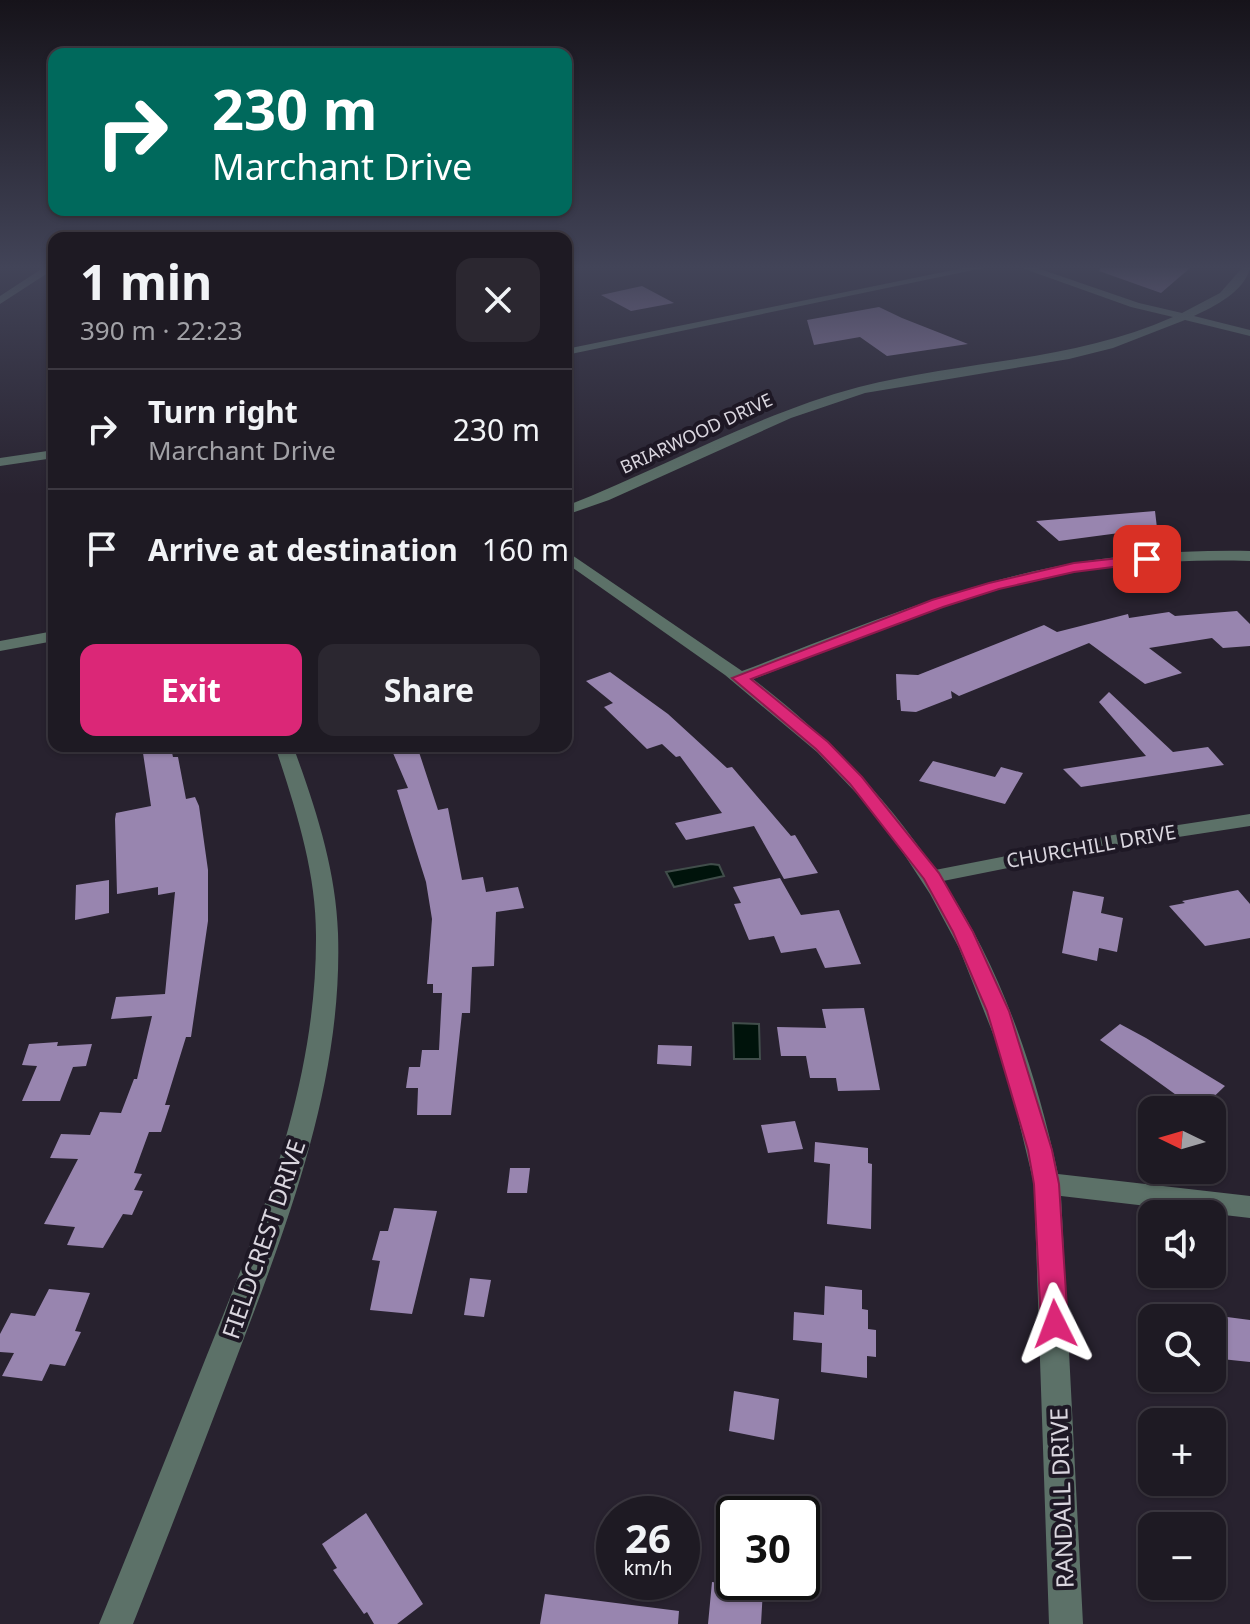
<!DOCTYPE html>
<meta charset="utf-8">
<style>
body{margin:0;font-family:"Noto Sans",sans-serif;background:#2b2730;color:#f1f3f6;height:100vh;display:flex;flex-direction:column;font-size:30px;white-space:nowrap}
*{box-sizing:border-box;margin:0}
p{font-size:26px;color:#a1a1a6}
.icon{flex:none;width:44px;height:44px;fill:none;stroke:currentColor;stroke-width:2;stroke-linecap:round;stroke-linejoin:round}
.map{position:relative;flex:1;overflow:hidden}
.panel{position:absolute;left:48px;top:232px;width:524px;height:520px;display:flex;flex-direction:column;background:#1e1a23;border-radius:16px;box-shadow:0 2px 6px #0004,0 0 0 2px #3c3841}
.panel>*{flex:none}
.top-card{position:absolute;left:48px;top:48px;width:524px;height:168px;border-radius:16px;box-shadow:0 2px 6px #0004,0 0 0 2px #3c3841;background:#00695c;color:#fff;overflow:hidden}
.needle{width:52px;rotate:275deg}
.tools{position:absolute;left:1138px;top:1096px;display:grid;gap:16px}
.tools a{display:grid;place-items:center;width:88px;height:88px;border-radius:16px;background:#1e1a23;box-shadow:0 2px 6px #0004,0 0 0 2px #3c3841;font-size:40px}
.speed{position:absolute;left:596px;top:1496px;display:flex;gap:16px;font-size:40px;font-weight:700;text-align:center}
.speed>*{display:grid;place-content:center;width:104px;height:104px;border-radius:50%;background:#1e1a23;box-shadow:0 2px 6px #0004,0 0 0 2px #3c3841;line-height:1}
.speed small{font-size:20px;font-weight:400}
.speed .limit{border:4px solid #111;border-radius:12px;background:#fff;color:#111}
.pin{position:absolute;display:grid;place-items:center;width:68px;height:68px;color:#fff;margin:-34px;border-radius:16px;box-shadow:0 4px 12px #0006}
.me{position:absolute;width:88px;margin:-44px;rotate:357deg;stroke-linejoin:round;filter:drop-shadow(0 0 6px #0008)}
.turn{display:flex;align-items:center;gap:28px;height:168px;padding:0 32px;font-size:36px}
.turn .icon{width:104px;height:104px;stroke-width:2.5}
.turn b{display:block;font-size:56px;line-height:68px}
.round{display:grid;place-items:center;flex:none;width:84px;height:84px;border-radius:16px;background:#2b2730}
.headline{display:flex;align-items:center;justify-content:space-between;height:136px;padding:0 32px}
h1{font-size:48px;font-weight:700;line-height:60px}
.button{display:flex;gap:16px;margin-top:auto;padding:16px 32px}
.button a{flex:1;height:92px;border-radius:16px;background:#db2777;color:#fff;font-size:32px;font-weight:700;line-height:92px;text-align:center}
.button a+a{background:#2b2730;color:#f1f3f6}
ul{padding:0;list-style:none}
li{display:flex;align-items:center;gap:24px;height:120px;padding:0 32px;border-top:2px solid #3c3841}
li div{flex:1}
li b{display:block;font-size:30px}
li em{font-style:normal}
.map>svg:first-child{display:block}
</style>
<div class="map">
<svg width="1250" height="1624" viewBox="0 0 1250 1624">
<rect width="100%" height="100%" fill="#28222f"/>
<path fill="#00130b" stroke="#414e4b" stroke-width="2" d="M 711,864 L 719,865 L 724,876 L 674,887 L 666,872 Z
M 733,1023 L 759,1024 L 760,1059 L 734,1059 Z"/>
<path fill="#9885af" d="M 1100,268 L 1190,268 L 1161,293 L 1099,271 Z
M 642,286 L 674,303 L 631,311 L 601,295 Z
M 879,307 L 902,318 L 968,344 L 887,356 L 860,337 L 814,345 L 807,320 Z
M 1155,511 L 1157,528 L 1059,541 L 1036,521 Z
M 1237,611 L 1250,624 L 1250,646 L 1223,648 L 1212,638 L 1149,648 L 1182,673 L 1145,684 L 1089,643 L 959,696 L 951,691 L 952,698 L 916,712 L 901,711 L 900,700 L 897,700 L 896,674 L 918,675 L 1044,625 L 1057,632 L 1128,614 L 1129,618 L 1169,612 L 1175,616 Z
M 610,672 L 668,714 L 727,768 L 732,767 L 791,836 L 795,835 L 818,873 L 784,879 L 754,826 L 686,840 L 675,823 L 722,813 L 680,756 L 676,757 L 662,744 L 647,749 L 604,707 L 613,703 L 586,681 Z
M 1109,692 L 1173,752 L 1208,747 L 1224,765 L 1081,787 L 1063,769 L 1146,756 L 1099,702 Z
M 390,746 L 417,746 L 438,810 L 448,808 L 462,880 L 483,877 L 486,892 L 518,887 L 524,908 L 496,912 L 494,966 L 472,967 L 470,1013 L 462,1013 L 451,1115 L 417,1115 L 418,1088 L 406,1088 L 409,1067 L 420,1067 L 422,1050 L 439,1050 L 442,993 L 433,993 L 433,984 L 427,984 L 432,919 L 426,882 L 397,790 L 408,788 Z
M 171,748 L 173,757 L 178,757 L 186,799 L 195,797 L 199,806 L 208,870 L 208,921 L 191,1037 L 186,1037 L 165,1105 L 170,1105 L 161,1132 L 149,1132 L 134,1173 L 142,1174 L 134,1190 L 143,1191 L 132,1215 L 123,1214 L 103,1248 L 67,1245 L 75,1227 L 44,1224 L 78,1159 L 50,1158 L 61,1134 L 90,1135 L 100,1112 L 121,1113 L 134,1079 L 137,1079 L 152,1016 L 111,1019 L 116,997 L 165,994 L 175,892 L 158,895 L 158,887 L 117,894 L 115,819 L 116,813 L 151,806 L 143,753 Z
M 933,761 L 995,777 L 1001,767 L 1023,773 L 1005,804 L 919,781 Z
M 780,878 L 801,915 L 839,910 L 861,964 L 825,968 L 816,948 L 781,953 L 774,936 L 749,940 L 734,904 L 741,903 L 733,887 Z
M 109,880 L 109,913 L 75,920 L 76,885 Z
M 1238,890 L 1250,904 L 1250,938 L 1205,946 L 1169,906 L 1185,903 L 1182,901 Z
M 1073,891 L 1104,897 L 1101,913 L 1123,918 L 1117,952 L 1099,948 L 1097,961 L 1062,953 Z
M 864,1008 L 880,1090 L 838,1091 L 836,1078 L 810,1078 L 806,1056 L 781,1056 L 777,1027 L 826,1028 L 822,1009 Z
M 1120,1024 L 1146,1038 L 1225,1086 L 1200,1110 L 1197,1110 L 1100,1040 Z
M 58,1042 L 57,1046 L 92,1044 L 86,1066 L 73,1067 L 60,1101 L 22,1101 L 37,1066 L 22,1065 L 29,1044 Z
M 658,1045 L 692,1046 L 691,1066 L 657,1064 Z
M 795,1121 L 803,1149 L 768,1153 L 761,1125 Z
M 815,1142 L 868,1148 L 868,1163 L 872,1164 L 871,1229 L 827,1224 L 830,1164 L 814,1162 Z
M 510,1168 L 530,1168 L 527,1193 L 507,1193 Z
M 394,1208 L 437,1211 L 412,1314 L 370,1310 L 380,1261 L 372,1260 L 380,1231 L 388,1231 Z
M 470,1278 L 491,1280 L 484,1317 L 464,1315 Z
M 825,1286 L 862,1290 L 862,1309 L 868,1310 L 868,1329 L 876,1330 L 876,1357 L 867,1356 L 867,1378 L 821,1372 L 822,1343 L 793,1340 L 794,1312 L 824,1315 Z
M 49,1289 L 90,1293 L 75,1331 L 81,1332 L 65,1366 L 50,1364 L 42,1381 L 2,1376 L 14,1353 L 0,1352 L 0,1334 L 11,1313 L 35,1316 Z
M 1212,1315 L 1250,1320 L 1250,1362 L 1212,1358 Z
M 734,1391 L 779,1399 L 774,1440 L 729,1431 Z
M 366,1513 L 423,1604 L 397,1624 L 374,1624 L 367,1612 L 364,1614 L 333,1570 L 337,1568 L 322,1544 Z
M 712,1582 L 763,1589 L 761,1624 L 708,1624 Z
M 545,1594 L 679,1611 L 678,1624 L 540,1624 Z"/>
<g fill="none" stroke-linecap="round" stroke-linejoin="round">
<path fill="#5c7168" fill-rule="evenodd" d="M 43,268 L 54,269 L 0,304 L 0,296 Z
M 963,268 L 983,268 L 566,355 L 566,349 Z
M 1022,268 L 1037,268 L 1139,303 L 1182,313 L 1220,293 L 1242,268 L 1250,268 C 1244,292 1215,306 1194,316 L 1250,330 L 1250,336 L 1185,320 L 1113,348 L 1069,359 L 865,393 L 791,418 L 609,500 L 566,515 L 566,506 C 664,468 757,414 859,387 C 964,360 1072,362 1173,317 L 1131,307 Z
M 54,450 L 54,458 L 0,466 L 0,458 Z
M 566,551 L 742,671 C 843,633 943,590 1049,568 C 1115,554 1183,550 1250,551 L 1250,561 C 1182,559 1115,563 1049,577 C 946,599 850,643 753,679 C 824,733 885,795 935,870 L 1113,835 L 1250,814 L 1250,826 L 1113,847 L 943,881 C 1002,969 1036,1072 1058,1174 L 1250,1196 L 1250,1218 L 1061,1196 L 1083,1624 L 1049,1624 L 1034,1184 L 1005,1064 L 959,948 L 930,894 L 898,845 L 860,797 L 817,752 L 725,675 L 566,563 Z
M 54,631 L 54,641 L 0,651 L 0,641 Z
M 275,746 L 293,746 C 315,806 336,869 338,933 C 343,1081 288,1223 236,1359 C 202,1448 168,1536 133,1624 L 99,1624 C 135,1536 170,1448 205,1360 C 260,1224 317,1084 316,935 C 316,870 295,807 275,746 Z"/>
</g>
<linearGradient id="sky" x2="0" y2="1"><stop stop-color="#16131a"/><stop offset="0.54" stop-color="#424458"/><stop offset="1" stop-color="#424458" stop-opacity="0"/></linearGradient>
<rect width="1250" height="495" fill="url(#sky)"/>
<path fill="#db2777" stroke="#8e194d" stroke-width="2" d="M 1147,555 L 1154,559 L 1152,562 L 1074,572 L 999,589 L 943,607 L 751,679 L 828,742 L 862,777 L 939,873 L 973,932 L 1009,1011 L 1052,1150 L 1059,1184 L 1068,1324 L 1064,1333 L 1055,1336 L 1045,1333 L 1041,1324 L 1034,1184 L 1028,1150 L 987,1011 L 953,932 L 924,879 L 850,784 L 816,749 L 732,678 L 932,600 L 989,583 L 1074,563 Z"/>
<g text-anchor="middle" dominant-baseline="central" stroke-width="8" stroke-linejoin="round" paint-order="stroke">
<g font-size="18" fill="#dad6df" stroke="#1e1825">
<text transform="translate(696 433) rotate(-25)">BRIARWOOD DRIVE</text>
</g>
<g font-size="20" fill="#dad6df" stroke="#1e1825">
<text transform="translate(1091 846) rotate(-10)">CHURCHILL DRIVE</text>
</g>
<g font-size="24" fill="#dad6df" stroke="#1e1825">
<text transform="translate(263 1239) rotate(-71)">FIELDCREST DRIVE</text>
<text transform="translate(1061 1498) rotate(-92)">RANDALL DRIVE</text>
</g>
</g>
</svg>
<div class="tools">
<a><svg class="needle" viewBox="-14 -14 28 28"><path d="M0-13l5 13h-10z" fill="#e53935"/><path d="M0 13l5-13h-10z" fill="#a1a1a6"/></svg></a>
<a><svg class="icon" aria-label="sound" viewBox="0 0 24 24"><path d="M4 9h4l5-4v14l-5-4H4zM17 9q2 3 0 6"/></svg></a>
<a><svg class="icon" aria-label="search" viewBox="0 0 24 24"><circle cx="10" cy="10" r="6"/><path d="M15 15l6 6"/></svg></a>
<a>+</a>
<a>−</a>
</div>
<div class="speed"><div>26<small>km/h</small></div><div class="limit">30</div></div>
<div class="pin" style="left:1147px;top:559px;background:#d93025"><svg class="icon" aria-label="arrive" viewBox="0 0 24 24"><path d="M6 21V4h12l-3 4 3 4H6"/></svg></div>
<svg class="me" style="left:1055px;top:1324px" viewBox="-20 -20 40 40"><path d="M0-17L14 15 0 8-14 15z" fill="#db2777" stroke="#fff" stroke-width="4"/></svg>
<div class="top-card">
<div class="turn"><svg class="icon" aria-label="right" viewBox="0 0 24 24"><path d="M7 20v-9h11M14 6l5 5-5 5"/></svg><div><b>230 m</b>Marchant Drive</div></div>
</div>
<section class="panel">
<div class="headline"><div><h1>1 min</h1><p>390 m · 22:23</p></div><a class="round"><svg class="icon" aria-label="close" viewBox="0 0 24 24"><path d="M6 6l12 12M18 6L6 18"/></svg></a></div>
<ul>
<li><svg class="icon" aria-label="right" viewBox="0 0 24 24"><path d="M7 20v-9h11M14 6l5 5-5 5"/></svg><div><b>Turn right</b><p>Marchant Drive</p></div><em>230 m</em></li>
<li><svg class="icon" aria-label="arrive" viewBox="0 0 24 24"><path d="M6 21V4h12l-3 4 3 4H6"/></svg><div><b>Arrive at destination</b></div><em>160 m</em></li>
</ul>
<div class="button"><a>Exit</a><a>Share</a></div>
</section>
</div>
